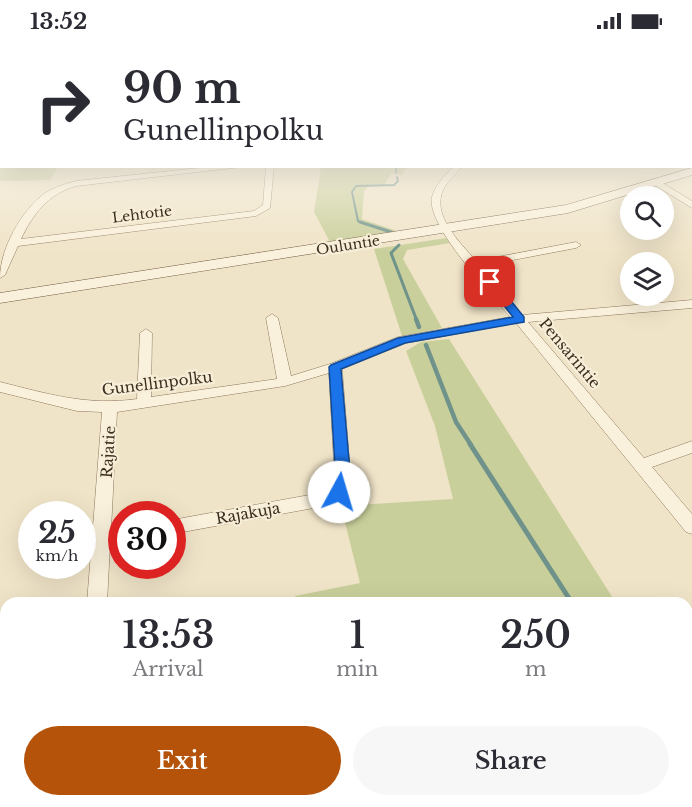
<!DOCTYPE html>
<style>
body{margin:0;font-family:"Libre Baskerville",serif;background:#f7f7f7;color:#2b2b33;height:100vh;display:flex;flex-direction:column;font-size:22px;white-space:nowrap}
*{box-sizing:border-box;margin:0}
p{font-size:20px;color:#7c7c81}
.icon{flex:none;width:33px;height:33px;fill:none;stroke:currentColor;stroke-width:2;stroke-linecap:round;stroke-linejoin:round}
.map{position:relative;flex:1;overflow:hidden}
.side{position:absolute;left:0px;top:555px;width:693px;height:210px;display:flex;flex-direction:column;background:#fff;border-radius:18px 18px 0 0;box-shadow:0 6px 24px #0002}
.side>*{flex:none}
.guide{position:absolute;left:0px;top:0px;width:693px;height:126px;box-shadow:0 6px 24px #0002;background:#fff;color:#2b2b33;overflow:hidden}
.buttons{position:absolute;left:620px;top:144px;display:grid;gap:12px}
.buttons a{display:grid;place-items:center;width:54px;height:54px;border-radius:50%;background:#fff;box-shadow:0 6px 24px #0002;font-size:30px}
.speed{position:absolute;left:18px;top:459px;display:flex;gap:12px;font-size:30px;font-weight:700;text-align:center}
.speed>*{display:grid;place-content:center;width:78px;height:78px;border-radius:50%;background:#fff;box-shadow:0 6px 24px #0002;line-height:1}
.speed small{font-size:15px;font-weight:400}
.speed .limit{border:9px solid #d22;background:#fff;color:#111}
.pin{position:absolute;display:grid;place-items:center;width:51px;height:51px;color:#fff;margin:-26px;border-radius:12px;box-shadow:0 3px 9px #0006}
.me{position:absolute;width:66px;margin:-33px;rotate:6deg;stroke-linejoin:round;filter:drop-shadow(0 0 4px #0008)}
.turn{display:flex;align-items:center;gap:21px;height:126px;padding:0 24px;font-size:27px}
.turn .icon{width:78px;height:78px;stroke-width:2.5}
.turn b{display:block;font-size:42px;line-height:51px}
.eta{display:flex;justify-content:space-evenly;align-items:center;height:102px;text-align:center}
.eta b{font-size:36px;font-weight:600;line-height:42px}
.action{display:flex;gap:12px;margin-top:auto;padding:12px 24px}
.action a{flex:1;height:69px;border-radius:36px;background:#b45309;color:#fff;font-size:24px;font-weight:600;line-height:69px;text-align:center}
.action a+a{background:#f7f7f7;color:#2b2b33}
.status{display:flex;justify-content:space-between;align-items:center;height:42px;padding:0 30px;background:#fff;direction:ltr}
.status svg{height:16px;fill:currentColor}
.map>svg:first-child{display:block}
</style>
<div class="status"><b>13:52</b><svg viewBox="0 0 49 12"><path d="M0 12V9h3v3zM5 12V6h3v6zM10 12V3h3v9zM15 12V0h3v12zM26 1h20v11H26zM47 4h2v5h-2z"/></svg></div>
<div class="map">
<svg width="692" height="765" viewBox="0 0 692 765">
<rect width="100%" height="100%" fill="#f0e4c8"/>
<path fill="#c9cf9b" d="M 0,119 L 2,124 L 58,125 L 50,138 L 0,139 Z
M 321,125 L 407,125 L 402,133 L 392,131 L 383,144 L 371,142 L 364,149 L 362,177 L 400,190 L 331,202 L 314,170 Z
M 446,196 L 450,201 L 407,208 L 403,217 L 442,286 L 402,294 L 374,207 Z
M 449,297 L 616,561 L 297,561 L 295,554 L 360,541 L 341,464 L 453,457 L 435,384 L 406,309 L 421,300 Z
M 687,717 L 692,717 L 692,765 L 634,765 L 631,759 L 687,759 Z
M 6,732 L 6,759 L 41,759 L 36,765 L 0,765 L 0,733 Z"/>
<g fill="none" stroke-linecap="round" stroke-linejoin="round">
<path stroke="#6f938a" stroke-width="2" d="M 396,124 L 396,131
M 364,181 L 358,179 L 352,150 L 356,144 L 394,143 L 398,139 L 397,135"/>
<path stroke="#6f938a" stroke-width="3" d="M 360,180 L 391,190
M 399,203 L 391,211 L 417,279"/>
<path stroke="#6f938a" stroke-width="4.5" d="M 416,277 L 419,285
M 426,303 L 456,380 L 471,403"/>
<path stroke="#6f938a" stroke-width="5" d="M 470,402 L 572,561"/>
<path stroke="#6f938a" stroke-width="7" d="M 687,736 L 692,744"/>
<defs>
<path id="minor" d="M 218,124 L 250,124 L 76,144 C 48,152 33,172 21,197 L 254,169 L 263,163 L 266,124 L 274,124 L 270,166 L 256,174 L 18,204 L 5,233 L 0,236 C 0,207 21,169 45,151 C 55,145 65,142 76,139 Z
M 454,124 L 463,124 C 456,131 449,138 444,146 C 430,173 460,200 476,219 L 576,200 L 581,203 L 576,206 L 481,224 L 522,273 L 692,258 L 692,266 L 528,280 L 644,416 L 692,399 L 692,411 L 652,425 L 692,472 L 692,492 L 686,490 L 516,281 L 406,301 L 342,327 L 351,441 L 345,455 L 330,463 L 172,492 L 172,478 L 326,450 L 335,441 L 329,331 L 285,344 L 117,370 L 111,488 L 122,487 L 122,502 L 110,503 L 107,561 L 87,561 L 102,370 L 77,369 L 0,350 L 0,340 C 48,352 87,364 137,357 L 140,291 L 146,287 L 152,291 L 151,355 L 277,337 L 266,276 L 272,272 L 278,276 L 291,334 L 330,322 L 398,295 L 510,275 C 491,251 426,184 432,155 C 435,143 445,133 454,124 Z
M 656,137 L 692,159 L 692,166 L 653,142 L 653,138 Z
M 692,676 L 692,700 L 687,701 L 687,677 Z
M 50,759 L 77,759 L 74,765 L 47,765 Z
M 469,759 L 495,759 L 497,765 L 471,765 Z"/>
<path id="secondary" d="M 692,126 L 692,133 L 568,171 L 0,261 L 0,251 L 566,163 Z"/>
<path id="trunk" d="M 0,104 L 2,104 L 2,109 L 0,109 Z"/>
</defs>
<use href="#minor" stroke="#8d765c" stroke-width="1"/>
<use href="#secondary" stroke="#6f573f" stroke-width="1"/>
<use href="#trunk" stroke="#5b4430" stroke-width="1"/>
<use href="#minor" fill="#faf1dc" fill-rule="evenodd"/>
<use href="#secondary" fill="#faf1dc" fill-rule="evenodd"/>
<use href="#trunk" fill="#eabe7c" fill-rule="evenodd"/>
</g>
<linearGradient id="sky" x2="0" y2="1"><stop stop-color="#8fbad6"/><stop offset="0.49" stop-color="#f8f3e6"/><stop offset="1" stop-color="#f8f3e6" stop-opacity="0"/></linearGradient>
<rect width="692" height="211" fill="url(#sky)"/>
<path fill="#1a73e8" stroke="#114b97" stroke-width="1.5" d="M 490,237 L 494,238 L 524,275 L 524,280 L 405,301 L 341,327 L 351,441 L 344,454 L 333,454 L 331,450 L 336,441 L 329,325 L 331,323 L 398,296 L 513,275 L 485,240 Z"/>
<g text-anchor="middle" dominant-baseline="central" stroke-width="4.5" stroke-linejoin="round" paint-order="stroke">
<g font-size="14" fill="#3d2e20" stroke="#f7eed8">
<text transform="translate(142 172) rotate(-7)">Lehtotie</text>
<text transform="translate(348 203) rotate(-9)">Ouluntie</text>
</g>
<g font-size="15" fill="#3d2e20" stroke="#f7eed8">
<text transform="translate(570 311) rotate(50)">Pensarintie</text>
<text transform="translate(157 341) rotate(-7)">Gunellinpolku</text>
<text transform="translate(108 410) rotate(-86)">Rajatie</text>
<text transform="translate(248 471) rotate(-10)">Rajakuja</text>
</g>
</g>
</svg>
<div class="buttons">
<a><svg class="icon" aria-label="search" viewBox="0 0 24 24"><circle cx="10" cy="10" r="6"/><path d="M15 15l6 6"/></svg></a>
<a><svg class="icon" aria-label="layers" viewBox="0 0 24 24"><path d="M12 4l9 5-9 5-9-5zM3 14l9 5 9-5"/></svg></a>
</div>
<div class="speed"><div>25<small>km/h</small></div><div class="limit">30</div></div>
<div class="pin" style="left:490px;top:240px;background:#d93025"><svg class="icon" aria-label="arrive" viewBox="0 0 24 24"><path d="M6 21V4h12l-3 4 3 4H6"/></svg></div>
<svg class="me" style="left:339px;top:450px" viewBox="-20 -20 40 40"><circle r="19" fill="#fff"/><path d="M0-13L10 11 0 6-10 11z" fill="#1a73e8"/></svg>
<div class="guide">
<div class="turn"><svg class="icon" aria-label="right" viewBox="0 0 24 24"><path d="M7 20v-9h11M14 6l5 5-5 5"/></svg><div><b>90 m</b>Gunellinpolku</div></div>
</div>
<section class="side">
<div class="eta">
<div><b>13:53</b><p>Arrival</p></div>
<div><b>1</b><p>min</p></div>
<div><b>250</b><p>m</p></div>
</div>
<div class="action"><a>Exit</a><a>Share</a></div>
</section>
</div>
